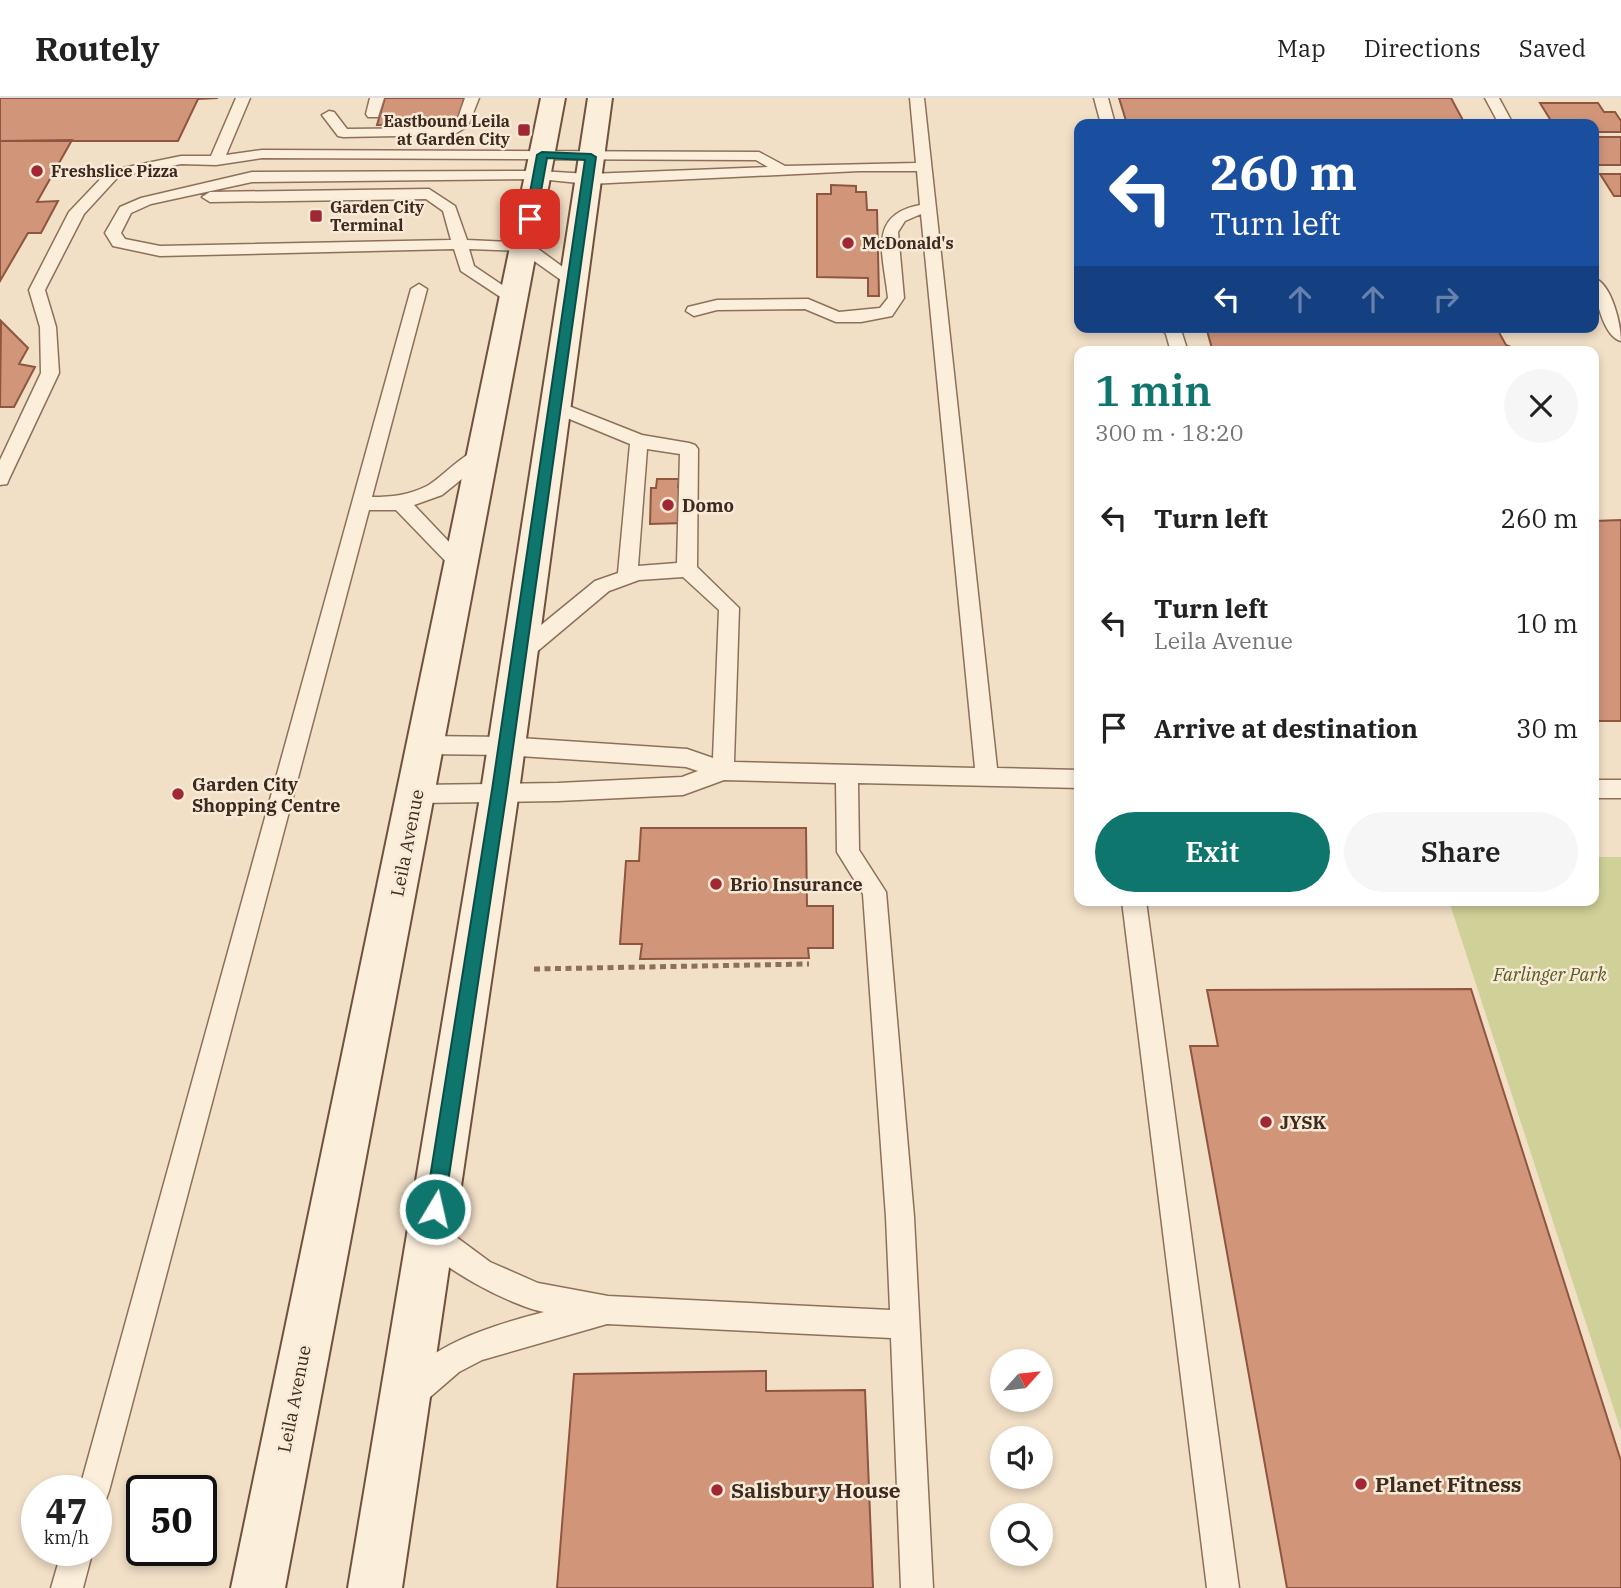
<!DOCTYPE html>
<meta charset="utf-8">
<style>
body{margin:0;font-family:"IBM Plex Serif",serif;background:#f6f6f6;color:#222;height:100vh;display:flex;flex-direction:column;font-size:26px;white-space:nowrap}
*{box-sizing:border-box;margin:0}
p{font-size:23px;color:#767676}
.icon{flex:none;width:38px;height:38px;fill:none;stroke:currentColor;stroke-width:2;stroke-linecap:round;stroke-linejoin:round}
.map{position:relative;flex:1;overflow:hidden}
.side{position:absolute;left:1074px;top:248px;width:525px;height:560px;display:flex;flex-direction:column;background:#fff;border-radius:14px;box-shadow:0 4px 10px #0003}
.side>*{flex:none}
.top-card{position:absolute;left:1074px;top:21px;width:525px;height:214px;border-radius:14px;box-shadow:0 4px 10px #0003;background:#1a4fa0;color:#fff;overflow:hidden}
.needle{width:46px;rotate:63deg}
.fabs{position:absolute;left:990px;top:1251px;display:grid;gap:14px}
.fabs a{display:grid;place-items:center;width:63px;height:63px;border-radius:50%;background:#fff;box-shadow:0 4px 10px #0003;font-size:35px}
.speed{position:absolute;left:21px;top:1377px;display:flex;gap:14px;font-size:35px;font-weight:700;text-align:center}
.speed>*{display:grid;place-content:center;width:91px;height:91px;border-radius:50%;background:#fff;box-shadow:0 4px 10px #0003;line-height:1}
.speed small{font-size:18px;font-weight:400}
.speed .limit{border:4px solid #111;border-radius:10px;background:#fff;color:#111}
.pin{position:absolute;display:grid;place-items:center;width:60px;height:60px;color:#fff;margin:-30px;border-radius:14px;box-shadow:0 4px 10px #0006}
.me{position:absolute;width:77px;margin:-38px;rotate:9deg;stroke-linejoin:round;filter:drop-shadow(0 0 5px #0008)}
.turn{display:flex;align-items:center;gap:24px;height:147px;padding:0 21px;font-size:32px}
.turn .icon{width:91px;height:91px;stroke-width:2.5}
.turn b{display:block;font-size:49px;line-height:60px}
.lanes{display:flex;align-items:center;height:66px;padding:0 21px;background:#0003;justify-content:center;gap:35px;direction:ltr}
.lanes .off{opacity:.35}
.round{display:grid;place-items:center;flex:none;width:74px;height:74px;border-radius:37px;background:#f6f6f6}
.overview{display:flex;align-items:center;justify-content:space-between;height:119px;padding:0 21px}
h1{font-size:42px;font-weight:600;line-height:52px;color:#0f766e}
.action{display:flex;gap:14px;margin-top:auto;padding:14px 21px}
.action a{flex:1;height:80px;border-radius:42px;background:#0f766e;color:#fff;font-size:28px;font-weight:600;line-height:80px;text-align:center}
.action a+a{background:#f6f6f6;color:#222}
ul{padding:0;list-style:none}
li{display:flex;align-items:center;gap:21px;height:105px;padding:0 21px}
li div{flex:1}
li b{display:block;font-size:26px}
li em{font-style:normal}
header{display:flex;align-items:center;gap:42px;box-sizing:border-box;height:98px;padding:0 35px;background:#fff;border-bottom:2px solid #e0e0e0}
header strong{font-size:33px}
nav{display:flex;gap:38px;margin-inline-start:auto;font-size:24px}
.map>svg:first-child{display:block}
</style>
<header>
<strong>Routely</strong>
<nav><a>Map</a><a>Directions</a><a>Saved</a></nav>
</header>
<div class="map">
<svg width="1621" height="1490" viewBox="0 0 1621 1490">
<rect width="100%" height="100%" fill="#f1dfc6"/>
<path fill="#d0d099" d="M 1594,759 L 1621,759 L 1621,1333 L 1449,803 L 1594,803 Z"/>
<path fill="#d1957a" stroke="#8f553f" stroke-width="2" d="M 0,0 L 218,0 L 198,1 L 178,43 L 0,43 Z
M 385,0 L 464,0 L 460,21 L 447,26 L 377,27 Z
M 1119,0 L 1451,0 L 1465,26 L 1127,26 Z
M 1540,5 L 1598,5 L 1604,14 L 1615,14 L 1621,23 L 1621,34 L 1594,34 L 1594,26 L 1553,26 Z
M 1594,39 L 1621,39 L 1621,67 L 1599,67 L 1594,61 Z
M 72,42 L 37,104 L 58,103 L 41,135 L 28,135 L 0,183 L 0,43 Z
M 1600,76 L 1621,76 L 1621,98 L 1614,98 Z
M 831,87 L 856,88 L 856,94 L 866,94 L 867,112 L 877,112 L 879,198 L 868,198 L 868,180 L 817,179 L 817,96 L 831,96 Z
M 1,223 L 28,250 L 19,266 L 35,269 L 14,309 L 0,309 Z
M 1206,229 L 1496,229 L 1506,247 L 1523,254 L 1213,254 Z
M 657,381 L 679,381 L 678,389 L 685,389 L 684,425 L 650,426 L 651,390 L 656,390 Z
M 1621,422 L 1621,623 L 1594,623 L 1594,423 Z
M 641,730 L 806,730 L 807,808 L 833,808 L 833,850 L 808,850 L 809,860 L 640,861 L 642,846 L 620,846 L 626,763 L 639,763 Z
M 1471,891 L 1621,1363 L 1621,1490 L 1287,1490 L 1190,948 L 1218,948 L 1207,892 Z
M 766,1273 L 766,1293 L 865,1292 L 873,1490 L 557,1490 L 574,1276 Z"/>
<g fill="none" stroke-linecap="round" stroke-linejoin="round">
<defs>
<path id="service" d="M 236,0 L 250,0 L 226,57 L 262,52 L 759,54 L 785,68 L 916,65 L 910,0 L 924,0 L 997,670 L 1080,672 L 1080,690 L 858,685 L 859,752 L 886,794 L 914,1119 L 933,1490 L 901,1490 L 891,1240 L 607,1226 L 482,1262 L 459,1274 L 422,1306 L 412,1311 L 402,1306 L 397,1296 C 417,1248 498,1226 544,1214 C 513,1209 428,1165 416,1137 L 420,1127 L 430,1123 L 440,1127 L 490,1164 L 538,1185 L 608,1198 L 890,1212 L 886,1119 L 863,796 L 837,754 L 836,685 L 724,682 L 683,697 L 558,703 L 417,705 L 409,703 L 406,696 L 409,689 L 417,687 L 558,685 L 682,679 L 698,673 L 686,669 L 505,657 L 425,656 L 417,653 L 414,647 L 417,641 L 425,638 L 505,639 L 687,651 L 713,660 L 719,512 L 683,479 L 639,482 L 609,493 L 527,562 L 520,564 L 513,562 L 510,556 L 513,550 L 595,483 L 618,475 L 630,346 L 550,313 L 547,309 L 556,303 L 642,337 L 689,345 L 695,347 L 698,351 L 697,469 L 739,510 L 734,664 L 975,670 L 921,116 L 905,123 L 898,134 L 904,200 L 892,218 L 861,224 L 836,224 L 805,211 L 717,212 L 694,218 L 686,213 L 688,209 L 717,202 L 808,201 L 839,214 L 880,210 L 888,200 C 884,159 866,117 920,107 L 917,73 L 859,73 L 589,86 L 539,81 L 252,84 L 151,106 L 131,115 L 121,135 L 125,141 L 160,148 L 451,142 L 443,113 L 426,101 L 210,104 L 202,99 L 210,94 L 429,91 L 455,108 L 467,142 L 530,145 L 582,183 L 574,188 L 568,187 L 520,153 L 469,151 L 474,168 L 520,199 L 522,203 L 520,207 L 514,208 L 461,173 L 454,151 L 160,158 L 113,148 L 105,135 L 120,109 L 141,100 L 252,74 L 539,73 L 589,76 L 768,69 L 756,62 L 262,60 L 216,67 L 181,66 L 118,79 L 84,116 L 45,192 L 56,229 L 59,275 L 9,381 L 7,386 L 0,387 L 0,362 L 41,275 L 40,229 L 29,192 L 69,114 L 108,73 L 181,58 L 211,58 ZM 647,351 L 680,356 L 677,465 L 638,468 Z
M 370,0 L 384,0 L 378,19 L 368,19 L 366,16 Z
M 465,0 L 479,0 L 468,28 L 453,37 L 343,39 L 338,38 L 322,17 L 329,13 L 334,14 L 347,31 L 445,30 L 457,23 Z
M 1094,0 L 1108,0 L 1115,26 L 1101,26 Z
M 1485,0 L 1499,0 L 1513,26 L 1499,26 Z
M 1594,180 C 1612,186 1621,227 1621,243 C 1603,239 1594,196 1594,180 Z
M 419,186 L 427,191 L 372,399 C 392,399 409,397 427,388 C 444,379 470,346 488,352 L 491,356 L 488,360 L 442,397 L 414,407 L 471,467 L 468,472 L 461,474 L 454,472 L 396,412 L 369,412 L 109,1393 L 105,1404 L 96,1407 L 96,1393 L 79,1393 L 411,191 Z
M 1160,229 L 1180,229 L 1188,254 L 1171,254 L 1166,236 Z
M 1594,682 L 1621,682 L 1621,700 L 1594,700 Z
M 1122,803 L 1146,803 L 1239,1490 L 1207,1490 Z
M 62,1452 L 93,1452 L 83,1490 L 51,1490 Z"/>
<path id="secondary" d="M 541,0 L 565,0 L 285,1490 L 231,1490 Z
M 588,0 L 612,0 L 519,693 L 402,1490 L 348,1490 L 481,693 Z"/>
</defs>
<use href="#service" stroke="#8e705a" stroke-width="3"/>
<use href="#secondary" stroke="#70513d" stroke-width="4"/>
<path stroke="#8e705a" stroke-width="5" stroke-dasharray="6 4.5" stroke-linecap="butt" d="M 534,871 L 809,866"/>
<use href="#service" fill="#fbeeda" fill-rule="evenodd"/>
<use href="#secondary" fill="#fbeeda" fill-rule="evenodd"/>
</g>
<path fill="#0f766e" stroke="#0a4d48" stroke-width="2" d="M 542,54 L 591,56 L 596,59 L 507,692 L 444,1111 L 441,1117 L 435,1120 L 428,1117 L 425,1111 L 492,692 L 585,62 L 547,60 L 536,121 L 530,124 L 525,121 L 537,57 Z"/>
<g fill="#a12735" stroke="#f8ead6" stroke-width="2.5">
<rect x="517" y="25" width="14" height="14" rx="3.5"/>
<circle cx="37" cy="73" r="7"/>
<rect x="309" y="111" width="14" height="14" rx="3.5"/>
<circle cx="848" cy="145" r="7"/>
<circle cx="668" cy="407" r="7"/>
<circle cx="178" cy="696" r="7"/>
<circle cx="716" cy="786" r="7"/>
<circle cx="1266" cy="1024" r="7"/>
<circle cx="1361" cy="1386" r="7"/>
<circle cx="717" cy="1392" r="7"/>
</g>
<g text-anchor="middle" dominant-baseline="central" stroke-width="5" stroke-linejoin="round" paint-order="stroke">
<g font-size="16" font-weight="bold" fill="#3d2a1f" stroke="#f8ead6" text-anchor="start">
<text x="510" y="23" text-anchor="end">Eastbound Leila<tspan x="510" dy="18">at Garden City</tspan></text>
<text x="51" y="73">Freshslice Pizza</text>
<text x="330" y="109">Garden City<tspan x="330" dy="18">Terminal</tspan></text>
<text x="862" y="145">McDonald's</text>
</g>
<g font-size="18" font-weight="bold" fill="#3d2a1f" stroke="#f8ead6" text-anchor="start">
<text x="682" y="407">Domo</text>
<text x="192" y="686">Garden City<tspan x="192" dy="21">Shopping Centre</tspan></text>
<text x="730" y="786">Brio Insurance</text>
<text x="1280" y="1024">JYSK</text>
</g>
<g font-size="18" fill="#3d2a1f" stroke="#f8ead6">
<text transform="translate(407 745) rotate(-79)">Leila Avenue</text>
<text transform="translate(294 1301) rotate(-79)">Leila Avenue</text>
</g>
<g font-size="18" font-style="italic" fill="#535b24" stroke="#f8ead6">
<text x="1550" y="876">Farlinger Park</text>
</g>
<g font-size="21" font-weight="bold" fill="#3d2a1f" stroke="#f8ead6" text-anchor="start">
<text x="1375" y="1386">Planet Fitness</text>
<text x="731" y="1392">Salisbury House</text>
</g>
</g>
</svg>
<div class="fabs">
<a><svg class="needle" viewBox="-14 -14 28 28"><path d="M0-13l5 13h-10z" fill="#e53935"/><path d="M0 13l5-13h-10z" fill="#767676"/></svg></a>
<a><svg class="icon" aria-label="sound" viewBox="0 0 24 24"><path d="M4 9h4l5-4v14l-5-4H4zM17 9q2 3 0 6"/></svg></a>
<a><svg class="icon" aria-label="search" viewBox="0 0 24 24"><circle cx="10" cy="10" r="6"/><path d="M15 15l6 6"/></svg></a>
</div>
<div class="speed"><div>47<small>km/h</small></div><div class="limit">50</div></div>
<div class="pin" style="left:530px;top:121px;background:#d93025"><svg class="icon" aria-label="arrive" viewBox="0 0 24 24"><path d="M6 21V4h12l-3 4 3 4H6"/></svg></div>
<svg class="me" style="left:435px;top:1111px" viewBox="-20 -20 40 40"><circle r="17" fill="#0f766e" stroke="#fff" stroke-width="3"/><path d="M0-11L8 9 0 5-8 9z" fill="#fff"/></svg>
<div class="top-card">
<div class="turn"><svg class="icon" aria-label="left" viewBox="0 0 24 24"><path d="M17 20v-9H6M10 6l-5 5 5 5"/></svg><div><b>260 m</b>Turn left</div></div>
<div class="lanes"><svg class="icon" aria-label="left" viewBox="0 0 24 24"><path d="M17 20v-9H6M10 6l-5 5 5 5"/></svg><svg class="icon off" aria-label="ahead" viewBox="0 0 24 24"><path d="M12 20V5M6 11l6-6 6 6"/></svg><svg class="icon off" aria-label="ahead" viewBox="0 0 24 24"><path d="M12 20V5M6 11l6-6 6 6"/></svg><svg class="icon off" aria-label="right" viewBox="0 0 24 24"><path d="M7 20v-9h11M14 6l5 5-5 5"/></svg></div>
</div>
<section class="side">
<div class="overview"><div><h1>1 min</h1><p>300 m · 18:20</p></div><a class="round"><svg class="icon" aria-label="close" viewBox="0 0 24 24"><path d="M6 6l12 12M18 6L6 18"/></svg></a></div>
<ul>
<li><svg class="icon" aria-label="left" viewBox="0 0 24 24"><path d="M17 20v-9H6M10 6l-5 5 5 5"/></svg><div><b>Turn left</b></div><em>260 m</em></li>
<li><svg class="icon" aria-label="left" viewBox="0 0 24 24"><path d="M17 20v-9H6M10 6l-5 5 5 5"/></svg><div><b>Turn left</b><p>Leila Avenue</p></div><em>10 m</em></li>
<li><svg class="icon" aria-label="arrive" viewBox="0 0 24 24"><path d="M6 21V4h12l-3 4 3 4H6"/></svg><div><b>Arrive at destination</b></div><em>30 m</em></li>
</ul>
<div class="action"><a>Exit</a><a>Share</a></div>
</section>
</div>
